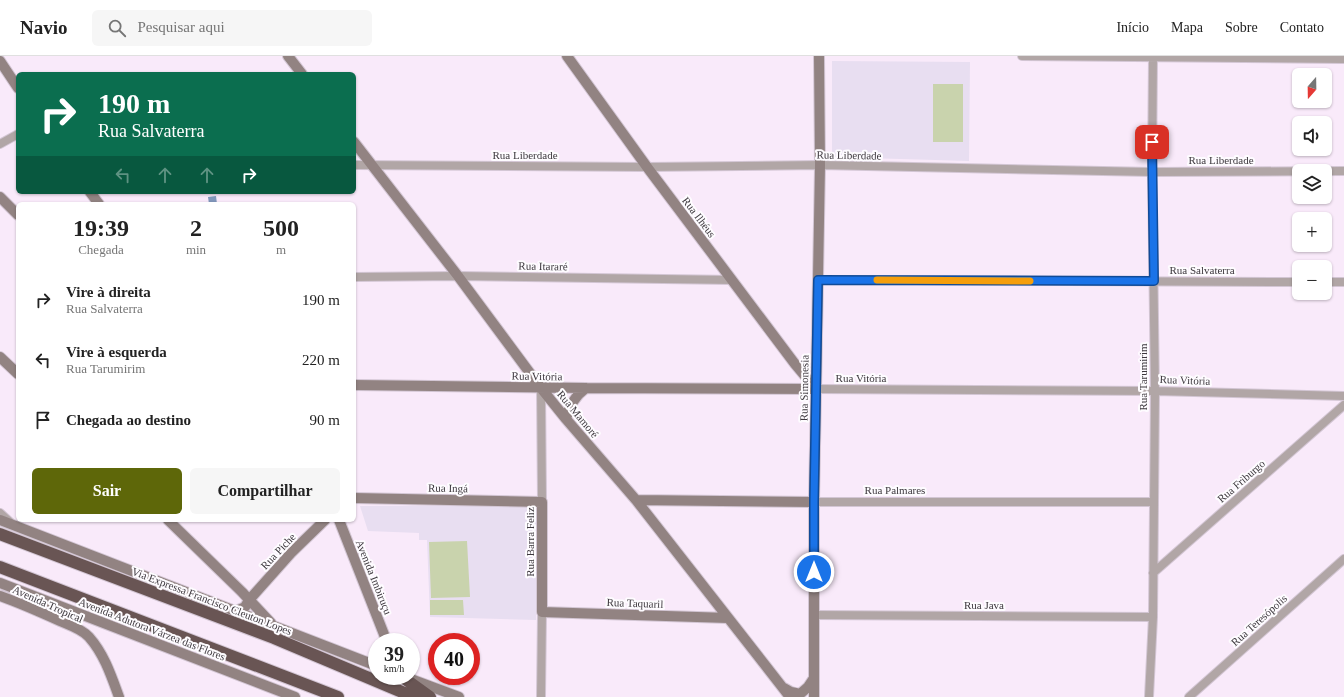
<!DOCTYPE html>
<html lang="pt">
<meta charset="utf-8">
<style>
body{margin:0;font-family:Georgia,serif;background:#f6f6f6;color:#222;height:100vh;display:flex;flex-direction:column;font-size:15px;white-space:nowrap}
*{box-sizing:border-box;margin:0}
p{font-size:13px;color:#767676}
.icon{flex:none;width:22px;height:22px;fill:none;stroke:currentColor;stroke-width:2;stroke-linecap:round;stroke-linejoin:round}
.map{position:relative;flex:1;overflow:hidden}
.side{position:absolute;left:16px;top:146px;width:340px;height:320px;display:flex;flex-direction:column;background:#fff;border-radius:6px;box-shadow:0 1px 3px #0004}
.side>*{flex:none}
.banner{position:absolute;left:16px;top:16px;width:340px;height:122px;border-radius:6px;box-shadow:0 1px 3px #0004;background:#0b6e4f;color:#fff;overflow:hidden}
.needle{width:26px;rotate:200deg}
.controls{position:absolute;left:1292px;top:12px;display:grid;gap:8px}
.controls a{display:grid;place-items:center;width:40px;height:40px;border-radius:6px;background:#fff;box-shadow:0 1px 3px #0004;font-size:20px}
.speed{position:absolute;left:368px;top:577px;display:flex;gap:8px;font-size:20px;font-weight:700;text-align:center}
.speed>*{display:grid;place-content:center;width:52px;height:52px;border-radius:50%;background:#fff;box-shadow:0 1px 3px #0004;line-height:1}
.speed small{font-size:10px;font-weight:400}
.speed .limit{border:6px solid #d22;background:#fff;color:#111}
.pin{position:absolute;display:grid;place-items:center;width:34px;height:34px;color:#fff;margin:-17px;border-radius:8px;box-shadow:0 2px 6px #0006}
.me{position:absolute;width:44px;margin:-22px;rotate:0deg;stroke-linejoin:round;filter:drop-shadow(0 0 3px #0008)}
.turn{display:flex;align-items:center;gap:14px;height:84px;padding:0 16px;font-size:18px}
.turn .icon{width:52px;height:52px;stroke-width:2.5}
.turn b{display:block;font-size:28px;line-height:34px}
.lanes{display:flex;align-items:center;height:38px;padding:0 16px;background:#0003;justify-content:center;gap:20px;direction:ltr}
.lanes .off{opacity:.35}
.eta{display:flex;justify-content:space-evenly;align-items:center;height:68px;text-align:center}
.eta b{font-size:24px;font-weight:700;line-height:28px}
.primary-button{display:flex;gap:8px;margin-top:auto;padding:8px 16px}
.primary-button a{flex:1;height:46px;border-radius:6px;background:#5e6709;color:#fff;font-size:16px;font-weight:700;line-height:46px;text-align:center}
.primary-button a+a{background:#f6f6f6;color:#222}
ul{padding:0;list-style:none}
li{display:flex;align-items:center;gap:12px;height:60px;padding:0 16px}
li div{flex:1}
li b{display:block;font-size:15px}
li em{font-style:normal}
header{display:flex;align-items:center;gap:24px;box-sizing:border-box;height:56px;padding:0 20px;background:#fff;border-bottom:1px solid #e0e0e0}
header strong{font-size:19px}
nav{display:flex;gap:22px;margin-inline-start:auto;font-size:14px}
.search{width:280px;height:36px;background:#f6f6f6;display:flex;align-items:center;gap:10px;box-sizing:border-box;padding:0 14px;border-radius:6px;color:#767676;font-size:15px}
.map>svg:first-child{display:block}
</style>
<header>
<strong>Navio</strong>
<div class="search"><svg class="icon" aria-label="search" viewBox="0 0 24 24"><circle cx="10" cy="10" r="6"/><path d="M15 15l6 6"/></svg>Pesquisar aqui</div>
<nav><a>Início</a><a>Mapa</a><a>Sobre</a><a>Contato</a></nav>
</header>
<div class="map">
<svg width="1344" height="641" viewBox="0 0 1344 641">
<rect width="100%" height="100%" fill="#f9eafa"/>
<path fill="#e8def1" d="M 832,5 L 970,6 L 969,105 L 832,101 Z
M 539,449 L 536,564 L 430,561 L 427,484 L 419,484 L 419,477 L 368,475 L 360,450 Z"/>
<path fill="#c9d3ad" d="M 933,28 L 963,28 L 963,86 L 933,86 Z
M 467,485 L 470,541 L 431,542 L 429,486 Z
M 430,544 L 463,544 L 464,559 L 430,559 Z"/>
<path fill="#8197bb" d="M 216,140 L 217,148 L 209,148 L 208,141 Z"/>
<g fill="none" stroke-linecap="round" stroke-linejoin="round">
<defs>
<path id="street" d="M 1022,0 L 1344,3
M 0,88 L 18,78
M 354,109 L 647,111 L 820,109 L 1152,116 L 1344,115
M 354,221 L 458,220 L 732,224
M 818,224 L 1299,226
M 1325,226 L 1344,226
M 541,332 L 542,446
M 816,333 L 1155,335 L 1344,340
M 814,446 L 1154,446
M 0,457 L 11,467
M 1153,517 L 1344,349
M 814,559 L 1153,561
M 541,641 L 542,556
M 1149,641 L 1153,561 L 1155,335 L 1152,116 L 1153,0
M 1189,641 L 1344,503"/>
<path id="secondary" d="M 288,0 L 302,18
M 567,0 L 647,111 L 795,308 L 816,333
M 0,5 L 18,32
M 354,86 L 458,220 L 541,332 L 566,363 L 636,444 L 790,641
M 90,136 L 99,148
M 0,141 L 18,159
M 0,301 L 18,318
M 354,329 L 586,332 L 816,333
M 566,363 C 569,350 575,340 586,332
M 354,442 L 542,446 L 542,556 L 728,562
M 636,444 L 814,446
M 0,464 L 377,610
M 168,464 L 242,536 L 271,567
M 339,464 L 387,586
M 0,527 L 295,641
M 0,540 C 20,547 40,556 60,565 C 69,569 82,573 89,581 C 104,598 111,619 119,641
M 236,555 L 245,551 L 249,544 L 291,497 L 325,464
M 408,622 L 459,641
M 784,632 L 791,636 L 800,638 L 808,631 L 814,622
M 814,641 L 814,446 L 820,109 L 819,0"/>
<path id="highway" d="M 0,478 L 274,582 L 414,641
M 0,511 L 338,641
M 401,620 L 430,641"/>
</defs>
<use href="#street" stroke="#d3c6d4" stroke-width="10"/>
<use href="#secondary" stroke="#d3c6d4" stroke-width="12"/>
<use href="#highway" stroke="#d3c6d4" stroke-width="14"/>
<use href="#street" stroke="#b1a6a6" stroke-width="8"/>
<use href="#secondary" stroke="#928382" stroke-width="10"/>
<use href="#highway" stroke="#695554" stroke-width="12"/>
</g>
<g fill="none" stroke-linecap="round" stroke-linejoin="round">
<defs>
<path id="route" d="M 814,516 L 814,446 L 818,224 L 1154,225 L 1152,86"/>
</defs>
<use href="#route" stroke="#114b97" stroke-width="10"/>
<use href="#route" stroke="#1a73e8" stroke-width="7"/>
<path stroke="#f59e0b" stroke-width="7" d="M 877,224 L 1030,225"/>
</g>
<g text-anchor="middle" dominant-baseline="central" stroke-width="4" stroke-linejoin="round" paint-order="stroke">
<g font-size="11" fill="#3d383e" stroke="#fefcff">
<text x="525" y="99">Rua Liberdade</text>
<text transform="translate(849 99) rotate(1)">Rua Liberdade</text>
<text x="1221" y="104">Rua Liberdade</text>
<text transform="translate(699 161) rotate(53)">Rua Ilhéus</text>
<text transform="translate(543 210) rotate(1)">Rua Itararé</text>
<text x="1202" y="214">Rua Salvaterra</text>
<text transform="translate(537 320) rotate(1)">Rua Vitória</text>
<text transform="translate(1143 321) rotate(-90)">Rua Tarumirim</text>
<text x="861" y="322">Rua Vitória</text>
<text transform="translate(1185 324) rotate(2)">Rua Vitória</text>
<text transform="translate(804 332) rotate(-89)">Rua Simonesia</text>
<text transform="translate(578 358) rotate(50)">Rua Mamoré</text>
<text transform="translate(1241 425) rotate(-41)">Rua Friburgo</text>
<text transform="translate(448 432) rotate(1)">Rua Ingá</text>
<text x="895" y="434">Rua Palmares</text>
<text transform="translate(530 486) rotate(-90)">Rua Barra Feliz</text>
<text transform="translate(278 495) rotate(-47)">Rua Piche</text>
<text transform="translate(374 521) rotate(68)">Avenida Imbiruçu</text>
<text transform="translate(212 545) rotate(21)">Via Expressa Francisco Cleuton Lopes</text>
<text transform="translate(635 547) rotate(2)">Rua Taquaril</text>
<text transform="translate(48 548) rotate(24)">Avenida Tropical</text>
<text x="984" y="549">Rua Java</text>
<text transform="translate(1259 564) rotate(-42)">Rua Teresópolis</text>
<text transform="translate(152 573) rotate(21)">Avenida Adutora Várzea das Flores</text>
</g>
</g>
</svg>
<div class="controls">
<a><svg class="needle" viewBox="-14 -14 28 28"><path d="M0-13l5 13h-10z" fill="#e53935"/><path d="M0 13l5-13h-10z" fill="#767676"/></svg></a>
<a><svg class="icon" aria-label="sound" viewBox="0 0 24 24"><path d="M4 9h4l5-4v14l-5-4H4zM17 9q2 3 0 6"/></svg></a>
<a><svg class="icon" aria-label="layers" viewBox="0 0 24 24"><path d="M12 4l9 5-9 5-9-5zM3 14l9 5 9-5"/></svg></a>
<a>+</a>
<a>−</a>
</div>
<div class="speed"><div>39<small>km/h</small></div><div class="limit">40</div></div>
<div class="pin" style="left:1152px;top:86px;background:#d93025"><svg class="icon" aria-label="arrive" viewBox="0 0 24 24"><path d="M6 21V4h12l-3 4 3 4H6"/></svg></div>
<svg class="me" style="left:814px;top:516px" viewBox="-20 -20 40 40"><circle r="17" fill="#1a73e8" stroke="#fff" stroke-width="3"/><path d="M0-11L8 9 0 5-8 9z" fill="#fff"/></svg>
<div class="banner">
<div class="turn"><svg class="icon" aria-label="right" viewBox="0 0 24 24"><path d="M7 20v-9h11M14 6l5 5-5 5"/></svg><div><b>190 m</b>Rua Salvaterra</div></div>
<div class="lanes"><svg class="icon off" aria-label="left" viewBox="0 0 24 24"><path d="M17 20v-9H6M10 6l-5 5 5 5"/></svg><svg class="icon off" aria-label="ahead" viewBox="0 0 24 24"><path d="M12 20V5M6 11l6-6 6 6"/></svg><svg class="icon off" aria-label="ahead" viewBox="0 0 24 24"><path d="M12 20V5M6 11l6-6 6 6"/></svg><svg class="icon" aria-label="right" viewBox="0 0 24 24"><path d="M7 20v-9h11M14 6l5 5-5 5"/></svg></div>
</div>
<section class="side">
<div class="eta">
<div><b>19:39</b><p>Chegada</p></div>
<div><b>2</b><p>min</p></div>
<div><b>500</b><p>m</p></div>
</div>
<ul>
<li><svg class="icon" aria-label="right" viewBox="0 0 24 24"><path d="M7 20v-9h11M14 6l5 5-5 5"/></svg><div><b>Vire à direita</b><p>Rua Salvaterra</p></div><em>190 m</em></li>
<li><svg class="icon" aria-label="left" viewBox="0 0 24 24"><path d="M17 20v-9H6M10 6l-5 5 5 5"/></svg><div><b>Vire à esquerda</b><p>Rua Tarumirim</p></div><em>220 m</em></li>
<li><svg class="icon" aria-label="arrive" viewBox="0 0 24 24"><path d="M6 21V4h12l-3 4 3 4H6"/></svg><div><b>Chegada ao destino</b></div><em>90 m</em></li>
</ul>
<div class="primary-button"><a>Sair</a><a>Compartilhar</a></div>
</section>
</div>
